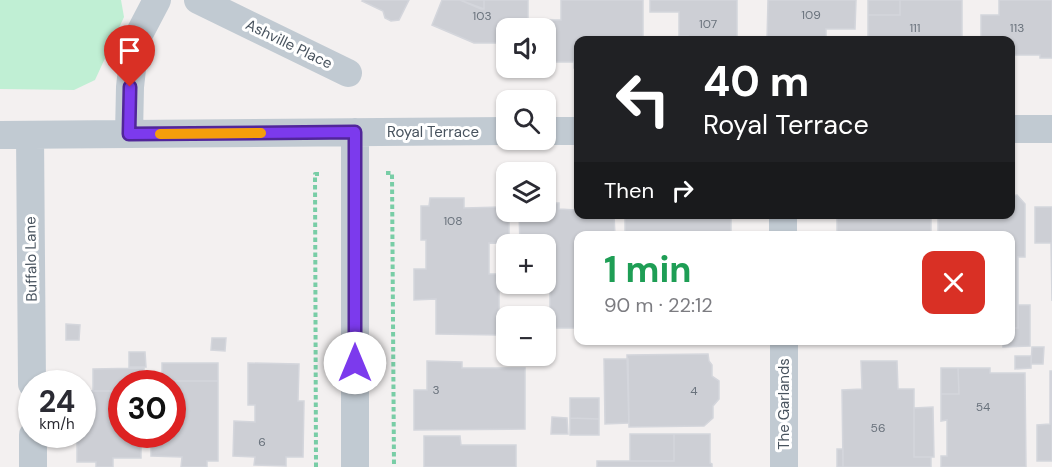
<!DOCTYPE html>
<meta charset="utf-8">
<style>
body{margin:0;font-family:"DM Sans",sans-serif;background:#f7f7f7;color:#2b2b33;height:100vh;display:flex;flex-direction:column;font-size:22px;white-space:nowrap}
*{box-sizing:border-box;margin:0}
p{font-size:20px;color:#7c7c81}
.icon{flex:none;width:33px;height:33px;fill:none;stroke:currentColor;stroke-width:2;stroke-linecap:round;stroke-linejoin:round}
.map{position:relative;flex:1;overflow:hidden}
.side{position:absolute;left:574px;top:231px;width:441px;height:114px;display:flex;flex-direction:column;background:#fff;border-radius:12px;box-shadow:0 2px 4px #0004}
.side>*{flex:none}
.hud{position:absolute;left:574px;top:36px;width:441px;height:183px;border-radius:12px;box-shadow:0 2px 4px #0004;background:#202124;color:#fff;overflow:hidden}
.fabs{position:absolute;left:496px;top:18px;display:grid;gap:12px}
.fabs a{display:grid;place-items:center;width:60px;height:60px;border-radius:12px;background:#fff;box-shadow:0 2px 4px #0004;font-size:30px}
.speed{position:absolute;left:18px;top:370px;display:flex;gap:12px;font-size:30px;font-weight:700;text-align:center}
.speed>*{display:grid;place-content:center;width:78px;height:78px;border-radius:50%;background:#fff;box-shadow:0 2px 4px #0004;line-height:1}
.speed small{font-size:15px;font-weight:400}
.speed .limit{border:9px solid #d22;background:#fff;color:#111}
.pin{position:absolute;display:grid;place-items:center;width:51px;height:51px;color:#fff;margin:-62px -26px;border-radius:50% 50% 50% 0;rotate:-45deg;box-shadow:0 0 6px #0007}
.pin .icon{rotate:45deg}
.me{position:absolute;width:66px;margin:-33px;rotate:0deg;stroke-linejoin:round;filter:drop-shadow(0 0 4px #0008)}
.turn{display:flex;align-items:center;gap:21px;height:126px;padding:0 30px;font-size:27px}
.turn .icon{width:78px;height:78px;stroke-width:2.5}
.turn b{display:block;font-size:42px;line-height:51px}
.then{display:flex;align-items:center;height:57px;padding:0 30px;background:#0003;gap:12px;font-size:22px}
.round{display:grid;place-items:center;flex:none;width:63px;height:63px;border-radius:12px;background:#f7f7f7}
.headline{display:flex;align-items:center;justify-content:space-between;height:102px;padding:0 30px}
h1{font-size:36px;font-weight:700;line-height:45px;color:#1e9e55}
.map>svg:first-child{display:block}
</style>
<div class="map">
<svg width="1052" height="467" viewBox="0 0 1052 467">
<rect width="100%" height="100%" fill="#f3f0f0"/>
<path fill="#c0efd4" d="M 0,0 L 121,0 L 124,17 L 95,80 L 74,90 L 0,89 Z"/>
<path fill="#cdcfd5" stroke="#d4d6dc" stroke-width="1.5" d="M 363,0 L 409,0 L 399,20 L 391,21 L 385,18 L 383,11 L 362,1 Z
M 442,0 L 460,0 L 484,9 L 484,0 L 528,0 L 528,23 L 523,23 L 523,28 L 507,28 L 507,43 L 474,43 L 432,25 Z
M 460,0 L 484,0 L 484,9 L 481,9 Z
M 561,0 L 643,0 L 643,40 L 579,40 L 579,68 L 574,68 L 574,62 L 546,62 L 546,28 L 541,28 L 541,20 L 561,20 Z
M 650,0 L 737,0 L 737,40 L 688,40 L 688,36 L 679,36 L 679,12 L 650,12 Z
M 768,0 L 856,0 L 855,29 L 826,29 L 826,40 L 767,40 Z
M 868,0 L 900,0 L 900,15 L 868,15 Z
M 900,0 L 962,0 L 962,40 L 868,40 L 868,15 L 900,15 Z
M 999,0 L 1052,0 L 1052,58 L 1040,58 L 1040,55 L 1011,55 L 1011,40 L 981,40 L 981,15 L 999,15 Z
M 1017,195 L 1025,204 L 1025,257 L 1018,257 L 1018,328 L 1011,328 L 1011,236 L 938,236 L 938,216 L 1011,214 L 1011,196 Z
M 430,198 L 464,198 L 464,208 L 501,207 L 501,212 L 509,212 L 509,244 L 489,243 L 489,274 L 499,274 L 499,335 L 436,334 L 436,299 L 414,300 L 414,269 L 426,269 L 426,240 L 421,240 L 421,206 L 429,206 Z
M 546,203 L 559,203 L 559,209 L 576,210 L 576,203 L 579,203 L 579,214 L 614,214 L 615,236 L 579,236 L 579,328 L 550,328 L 550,279 L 546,280 L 546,253 L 550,253 L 550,245 L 520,244 L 519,212 L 546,212 Z
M 1035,207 L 1052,207 L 1052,301 L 1051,243 L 1035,243 Z
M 625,214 L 731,214 L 731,236 L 625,236 Z
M 837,214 L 931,214 L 931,236 L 833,236 L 837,234 Z
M 1018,305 L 1030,305 L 1030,346 L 1003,347 L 1003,340 L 1011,340 L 1011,328 L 1018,328 Z
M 66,324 L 80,325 L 79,340 L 66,340 Z
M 212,338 L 226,338 L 225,351 L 211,350 Z
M 1032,347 L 1044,347 L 1043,364 L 1031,364 Z
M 129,352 L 145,352 L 146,367 L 129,367 Z
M 708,354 L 709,361 L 712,365 L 712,376 L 719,381 L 719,399 L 713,406 L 713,418 L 704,426 L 629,427 L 627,355 Z
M 1015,356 L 1031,356 L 1031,368 L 1015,369 Z
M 604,359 L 628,359 L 629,423 L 605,424 Z
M 427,361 L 462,362 L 462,368 L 525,368 L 525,429 L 414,430 L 414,390 L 427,390 Z
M 861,361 L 897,361 L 898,389 L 914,389 L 914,457 L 931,457 L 931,467 L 843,467 L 842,390 L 862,389 Z
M 162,363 L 218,363 L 218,381 L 162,381 Z
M 248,363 L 299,364 L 298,401 L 304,401 L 303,457 L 286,457 L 286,466 L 254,465 L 255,457 L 233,456 L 234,421 L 255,422 L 255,405 L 248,405 Z
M 144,368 L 144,384 L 122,384 L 122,391 L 93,391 L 93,369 Z
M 941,368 L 958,368 L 959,394 L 941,394 Z
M 958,368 L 990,368 L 990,373 L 1025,373 L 1026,467 L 941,467 L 941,456 L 947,456 L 947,420 L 941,421 L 941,394 L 959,394 Z
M 1050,371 L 1052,371 L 1052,461 L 1037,461 L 1037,425 L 1050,424 Z
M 162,381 L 218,381 L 218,461 L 207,461 L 207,467 L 181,467 L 182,457 L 151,456 L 151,435 L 172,435 L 172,384 L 162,384 Z
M 82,391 L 122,391 L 122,435 L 141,435 L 141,458 L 113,458 L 113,467 L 96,467 L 96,462 L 77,462 L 77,435 L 82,435 Z
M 570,398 L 599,398 L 599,419 L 570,418 Z
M 933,407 L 934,457 L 914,457 L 914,408 Z
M 552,417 L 567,418 L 568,434 L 551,434 Z
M 570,418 L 599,419 L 599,435 L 570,435 Z
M 630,434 L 674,434 L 674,461 L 630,461 Z
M 674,434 L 710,434 L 710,463 L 712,464 L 712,467 L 597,467 L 597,461 L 674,461 Z
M 424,436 L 460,436 L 461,445 L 516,445 L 516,467 L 424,467 Z
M 837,449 L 843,449 L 843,467 L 837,467 Z"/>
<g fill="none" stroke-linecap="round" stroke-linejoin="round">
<path stroke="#78cda6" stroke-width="4" stroke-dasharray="4.5 3" stroke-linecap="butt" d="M 386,173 L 392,173 L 394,467
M 316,467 L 315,174 L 322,174"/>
<path stroke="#c1cad2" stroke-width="28" d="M 198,0 L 348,73
M 1011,129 L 1052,129
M 546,131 L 579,131
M 129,134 L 130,87 L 135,42 L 157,0
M 0,135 L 507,131
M 30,135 L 32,384
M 783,214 L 783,236
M 784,340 L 784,467
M 33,435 L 33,467
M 355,467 L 355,132"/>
</g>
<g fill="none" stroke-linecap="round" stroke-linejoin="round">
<defs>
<path id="route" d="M 130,87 L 129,134 L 355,132 L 355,363"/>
</defs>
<use href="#route" stroke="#51269a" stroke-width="15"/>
<use href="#route" stroke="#7c3aed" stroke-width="10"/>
<path stroke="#f59e0b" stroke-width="10" d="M 160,134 L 261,133"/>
</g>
<g text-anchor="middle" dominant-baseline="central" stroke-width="6" stroke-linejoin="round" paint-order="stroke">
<g font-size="12" fill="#69727c">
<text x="811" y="15">109</text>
<text x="482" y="16">103</text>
<text x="708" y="24">107</text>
<text x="915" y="28">111</text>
<text x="1017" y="28">113</text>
<text x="453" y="221">108</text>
<text x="436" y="390">3</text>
<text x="694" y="391">4</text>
<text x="983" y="407">54</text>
<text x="878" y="428">56</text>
<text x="262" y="442">6</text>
</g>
<g font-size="15" fill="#48535e" stroke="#fff">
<text transform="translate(289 44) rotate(26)">Ashville Place</text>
<text x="433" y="132">Royal Terrace</text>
<text transform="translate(31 259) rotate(-91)">Buffalo Lane</text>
<text transform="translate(784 404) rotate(-90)">The Garlands</text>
</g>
</g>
</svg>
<div class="fabs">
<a><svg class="icon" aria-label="sound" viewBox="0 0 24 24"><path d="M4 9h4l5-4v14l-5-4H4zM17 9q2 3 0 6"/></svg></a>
<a><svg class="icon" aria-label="search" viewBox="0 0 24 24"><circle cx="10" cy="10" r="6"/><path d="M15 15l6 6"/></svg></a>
<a><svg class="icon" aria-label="layers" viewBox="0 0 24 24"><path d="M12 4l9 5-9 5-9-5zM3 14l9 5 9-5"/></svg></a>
<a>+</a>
<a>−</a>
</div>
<div class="speed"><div>24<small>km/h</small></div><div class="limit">30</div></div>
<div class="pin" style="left:130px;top:87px;background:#d93025"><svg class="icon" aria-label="arrive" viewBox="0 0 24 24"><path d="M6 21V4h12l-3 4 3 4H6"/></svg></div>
<svg class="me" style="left:355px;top:363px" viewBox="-20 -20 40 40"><circle r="19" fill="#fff"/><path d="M0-13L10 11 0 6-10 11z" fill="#7c3aed"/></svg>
<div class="hud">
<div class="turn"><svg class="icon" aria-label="left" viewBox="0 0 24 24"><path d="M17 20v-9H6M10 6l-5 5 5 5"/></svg><div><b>40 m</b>Royal Terrace</div></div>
<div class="then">Then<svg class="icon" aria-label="right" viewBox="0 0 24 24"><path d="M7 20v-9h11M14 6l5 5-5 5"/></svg></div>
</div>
<section class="side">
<div class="headline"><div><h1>1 min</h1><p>90 m · 22:12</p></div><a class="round" style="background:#d93025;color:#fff"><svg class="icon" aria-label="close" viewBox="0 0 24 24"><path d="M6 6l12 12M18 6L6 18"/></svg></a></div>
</section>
</div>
